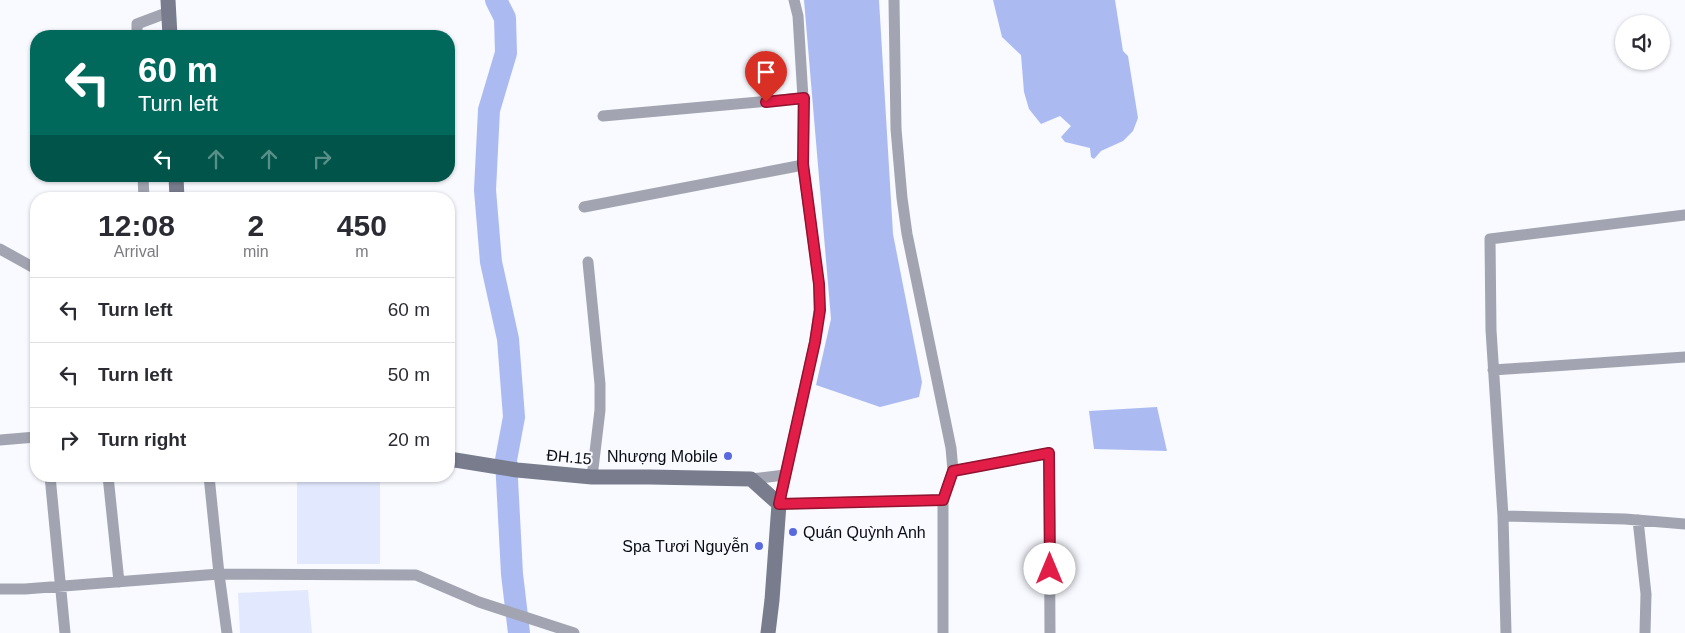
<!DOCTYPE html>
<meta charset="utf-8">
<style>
body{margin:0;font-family:Helvetica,sans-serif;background:#f2f2f3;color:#2b2b33;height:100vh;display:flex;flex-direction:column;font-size:19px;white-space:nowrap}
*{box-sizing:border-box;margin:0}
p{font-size:16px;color:#7c7c81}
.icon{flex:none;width:28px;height:28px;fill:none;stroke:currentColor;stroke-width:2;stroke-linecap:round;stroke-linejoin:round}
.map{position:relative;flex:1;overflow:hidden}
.side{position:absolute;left:30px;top:192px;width:425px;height:290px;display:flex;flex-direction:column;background:#fff;border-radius:20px;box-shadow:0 1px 4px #0004}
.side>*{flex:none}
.top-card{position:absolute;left:30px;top:30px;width:425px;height:152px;border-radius:20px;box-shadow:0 1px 4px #0004;background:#00695c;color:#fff;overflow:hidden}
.buttons{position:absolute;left:1615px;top:15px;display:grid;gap:10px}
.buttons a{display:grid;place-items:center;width:55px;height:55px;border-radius:50%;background:#fff;box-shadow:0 1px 4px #0004;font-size:25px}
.pin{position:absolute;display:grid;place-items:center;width:42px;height:42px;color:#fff;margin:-51px -21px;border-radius:50% 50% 50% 0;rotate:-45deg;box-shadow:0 0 5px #0007}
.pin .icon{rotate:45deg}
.me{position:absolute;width:55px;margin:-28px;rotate:0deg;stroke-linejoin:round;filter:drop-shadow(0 0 4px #0008)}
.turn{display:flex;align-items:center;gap:18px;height:105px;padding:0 25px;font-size:22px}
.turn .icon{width:65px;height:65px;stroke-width:2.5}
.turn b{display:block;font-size:35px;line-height:42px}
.lanes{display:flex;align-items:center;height:48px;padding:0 25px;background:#0003;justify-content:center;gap:25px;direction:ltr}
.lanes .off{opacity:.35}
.eta{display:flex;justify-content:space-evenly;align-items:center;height:85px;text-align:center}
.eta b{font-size:30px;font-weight:700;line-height:35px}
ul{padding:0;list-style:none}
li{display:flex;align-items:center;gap:15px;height:65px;padding:0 25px;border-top:1px solid #e1e1e2}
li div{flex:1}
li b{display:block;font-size:19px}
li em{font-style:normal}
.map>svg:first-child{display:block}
</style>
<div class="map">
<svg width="1685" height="633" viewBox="0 0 1685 633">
<rect width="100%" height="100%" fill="#f8faff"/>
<path fill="#e2e8fd" d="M 297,476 L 380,476 L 380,564 L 297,564 Z
M 308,590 L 312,633 L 240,633 L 238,593 Z"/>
<path fill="#acbaf2" d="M 804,0 L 879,0 L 893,234 L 922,382 L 919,397 L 880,407 L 816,385 L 831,319 Z
M 993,0 L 1115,0 L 1123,51 L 1128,56 L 1138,118 L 1133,131 L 1123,141 L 1101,151 L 1094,159 L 1091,157 L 1090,148 L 1065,142 L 1061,137 L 1071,126 L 1060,116 L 1041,124 L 1029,109 L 1024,92 L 1021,55 L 1002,37 Z
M 1157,407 L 1167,451 L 1094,449 L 1089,411 Z"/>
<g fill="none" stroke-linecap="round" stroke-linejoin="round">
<path stroke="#acbaf2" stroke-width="22" d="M 496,0 L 505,18 L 506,53 L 489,110 L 485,190 L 491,262 L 508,339 L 514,417 L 506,460 L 512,574 L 519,633"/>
<path stroke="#a2a5b1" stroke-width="11" d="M 794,0 L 798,16 L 803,98 L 803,165 L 819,285 L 819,310 L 815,341 L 779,504 L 943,500
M 894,0 L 896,129 L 902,198 L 907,234 L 951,448 L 953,471 L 943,500 L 943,633
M 137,36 L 137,24 L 169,12
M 603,116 L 803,98
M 143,176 L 144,199
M 584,207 L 803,165
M 0,249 L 36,269
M 588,262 L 600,384 L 600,410 L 592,477
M 1493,370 L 1685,357
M 0,440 L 36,437
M 953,471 L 1049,453 L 1050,633
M 50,476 L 65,633
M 108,476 L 119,582
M 209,476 L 219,574 L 227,633
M 751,479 L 785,475
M 1503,516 L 1625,519 L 1685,524
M 1638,520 L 1646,594 L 1645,633
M 0,589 L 25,589 L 219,574 L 416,575 L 479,602 L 574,633
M 1506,633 L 1503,516 L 1491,330 L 1490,239 L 1685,215"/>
<path stroke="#787c8d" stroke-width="15" d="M 168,0 L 170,36
M 176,176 L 177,199
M 449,459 L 517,470 L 592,477 L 650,477 L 751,479 L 779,504 L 772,600 L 768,633"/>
</g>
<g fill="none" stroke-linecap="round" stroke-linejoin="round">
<defs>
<path id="route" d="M 766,102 L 804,98 L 803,164 L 819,284 L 820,310 L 815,342 L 779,504 L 943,500 L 953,471 L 1049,453 L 1050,569"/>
</defs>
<use href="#route" stroke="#92132f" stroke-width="12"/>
<use href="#route" stroke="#e11d48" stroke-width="9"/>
</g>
<g fill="#596ae1" stroke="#f8faff" stroke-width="2">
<circle cx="728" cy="456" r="5"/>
<circle cx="793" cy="532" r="5"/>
<circle cx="759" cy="546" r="5"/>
</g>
<g text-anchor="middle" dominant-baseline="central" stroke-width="4" stroke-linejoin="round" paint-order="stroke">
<g font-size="16" fill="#090c14" stroke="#f8faff" text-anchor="end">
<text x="718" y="456">Nhượng Mobile</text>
<text x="803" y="532" text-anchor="start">Quán Quỳnh Anh</text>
<text x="749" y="546">Spa Tươi Nguyễn</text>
</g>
<g font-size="16" fill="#090c14" stroke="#f8faff">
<text transform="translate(569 457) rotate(5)">ĐH.15</text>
</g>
</g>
</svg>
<div class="buttons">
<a><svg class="icon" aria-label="sound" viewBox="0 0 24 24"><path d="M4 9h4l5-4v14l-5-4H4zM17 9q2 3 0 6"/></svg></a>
</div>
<div class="pin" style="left:766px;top:102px;background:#d93025"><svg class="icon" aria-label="arrive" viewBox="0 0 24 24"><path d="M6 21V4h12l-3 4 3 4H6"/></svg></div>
<svg class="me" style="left:1050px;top:569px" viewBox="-20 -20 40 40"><circle r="19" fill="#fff"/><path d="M0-13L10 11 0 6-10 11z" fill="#e11d48"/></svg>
<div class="top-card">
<div class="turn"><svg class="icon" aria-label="left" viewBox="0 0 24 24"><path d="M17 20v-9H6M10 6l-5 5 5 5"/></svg><div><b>60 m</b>Turn left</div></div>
<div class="lanes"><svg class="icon" aria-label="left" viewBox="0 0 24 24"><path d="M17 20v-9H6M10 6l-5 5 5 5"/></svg><svg class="icon off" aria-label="ahead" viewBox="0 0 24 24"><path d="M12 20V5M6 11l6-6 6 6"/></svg><svg class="icon off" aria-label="ahead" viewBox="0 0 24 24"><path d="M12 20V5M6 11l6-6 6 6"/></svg><svg class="icon off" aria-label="right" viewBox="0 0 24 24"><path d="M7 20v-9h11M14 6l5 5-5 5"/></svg></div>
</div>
<section class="side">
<div class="eta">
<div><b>12:08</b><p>Arrival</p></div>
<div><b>2</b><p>min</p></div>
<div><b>450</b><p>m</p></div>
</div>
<ul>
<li><svg class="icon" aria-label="left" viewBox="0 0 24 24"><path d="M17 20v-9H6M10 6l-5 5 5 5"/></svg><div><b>Turn left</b></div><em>60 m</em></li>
<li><svg class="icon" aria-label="left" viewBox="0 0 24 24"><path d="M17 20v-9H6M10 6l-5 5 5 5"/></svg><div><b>Turn left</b></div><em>50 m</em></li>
<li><svg class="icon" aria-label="right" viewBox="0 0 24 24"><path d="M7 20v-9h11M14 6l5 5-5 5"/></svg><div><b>Turn right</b></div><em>20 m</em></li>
</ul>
</section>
</div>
